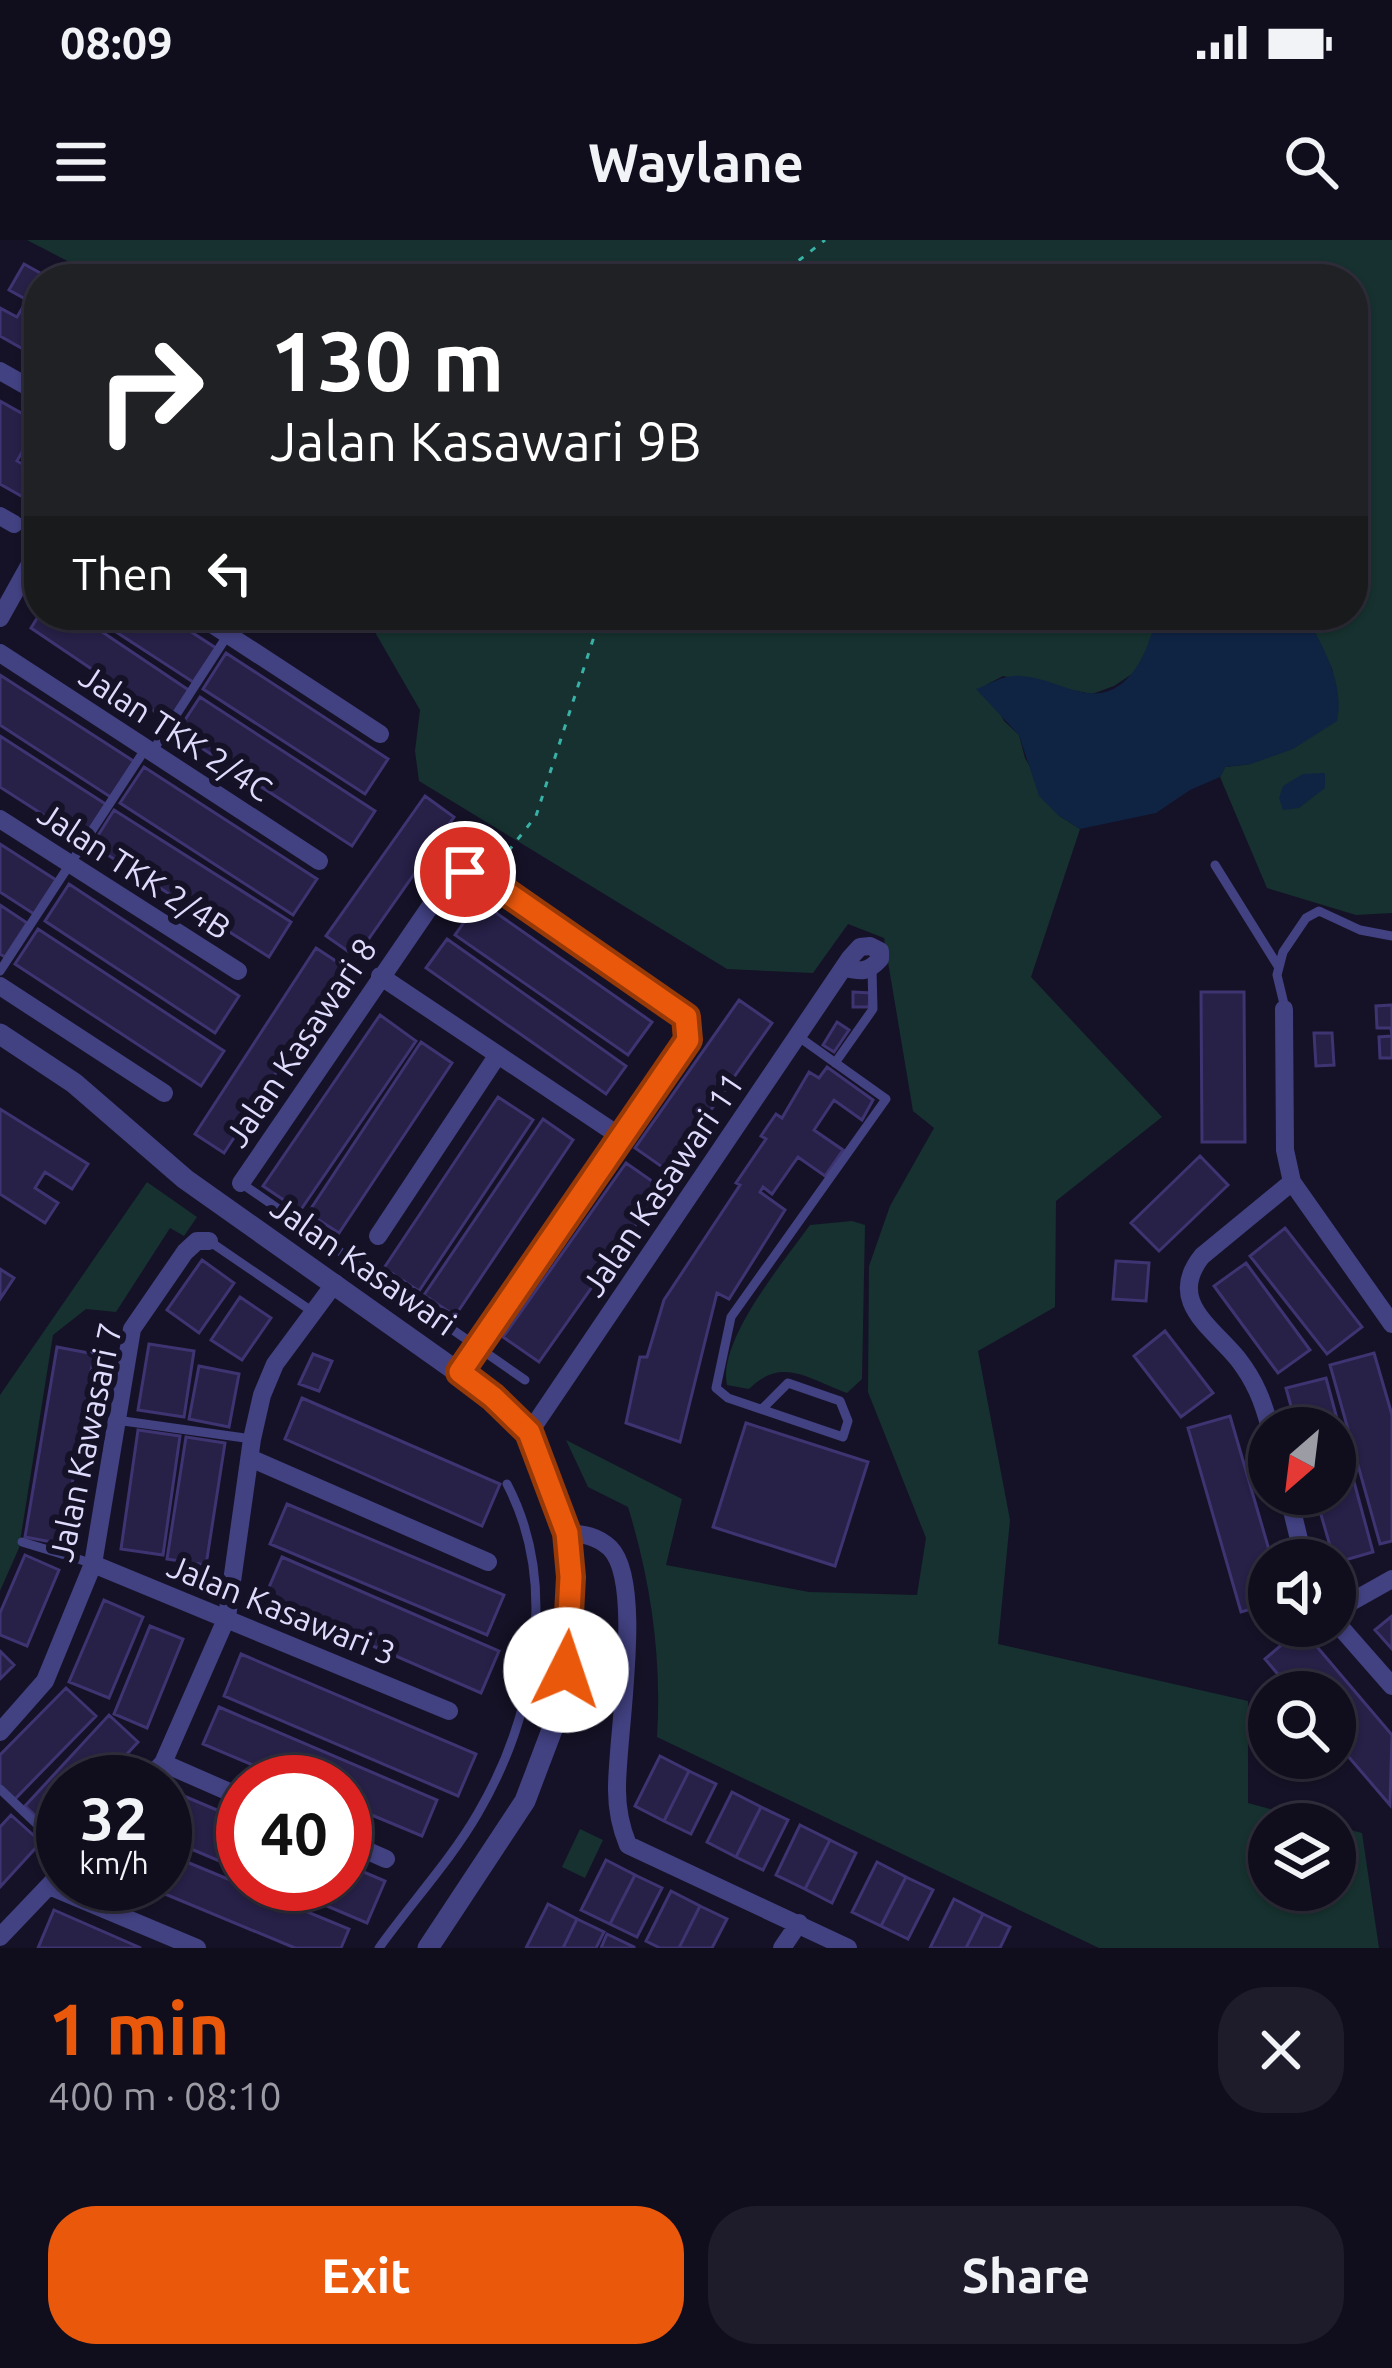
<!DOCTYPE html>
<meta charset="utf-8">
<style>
body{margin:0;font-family:Ubuntu,sans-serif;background:#1e1c2a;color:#f1f3f6;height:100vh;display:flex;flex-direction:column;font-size:45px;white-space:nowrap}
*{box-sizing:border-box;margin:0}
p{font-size:39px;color:#9c9ca4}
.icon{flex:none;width:66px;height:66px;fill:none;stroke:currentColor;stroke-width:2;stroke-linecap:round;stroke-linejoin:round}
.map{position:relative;height:1708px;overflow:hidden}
.side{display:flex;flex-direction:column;background:#100e1d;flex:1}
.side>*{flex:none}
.top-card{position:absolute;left:24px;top:24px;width:1344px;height:366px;border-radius:48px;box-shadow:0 3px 9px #0004,0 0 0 3px #302e3b;background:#202124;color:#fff;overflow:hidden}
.needle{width:78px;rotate:208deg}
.controls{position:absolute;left:1248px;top:1167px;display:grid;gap:24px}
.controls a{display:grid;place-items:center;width:108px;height:108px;border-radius:50%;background:#100e1d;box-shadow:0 3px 9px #0004,0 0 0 3px #302e3b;font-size:60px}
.speed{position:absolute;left:36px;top:1515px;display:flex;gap:24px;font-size:60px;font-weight:700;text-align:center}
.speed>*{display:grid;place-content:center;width:156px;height:156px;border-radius:50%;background:#100e1d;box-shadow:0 3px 9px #0004,0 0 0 3px #302e3b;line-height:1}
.speed small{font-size:30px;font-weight:400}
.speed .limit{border:18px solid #d22;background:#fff;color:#111}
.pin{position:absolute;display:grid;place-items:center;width:102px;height:102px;color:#fff;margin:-51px;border:6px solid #fff;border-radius:50%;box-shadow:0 3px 12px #0007}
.me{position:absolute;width:132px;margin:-66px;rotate:4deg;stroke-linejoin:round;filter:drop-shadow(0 0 9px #0008)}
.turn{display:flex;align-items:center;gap:42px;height:252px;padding:0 48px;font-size:54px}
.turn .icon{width:156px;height:156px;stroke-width:2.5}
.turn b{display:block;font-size:84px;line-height:102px}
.then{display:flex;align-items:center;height:114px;padding:0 48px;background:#0003;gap:24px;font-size:45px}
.round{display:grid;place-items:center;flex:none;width:126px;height:126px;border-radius:48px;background:#1e1c2a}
.overview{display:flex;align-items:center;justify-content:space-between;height:204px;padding:0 48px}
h1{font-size:72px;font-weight:700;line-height:90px;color:#ea580c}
.cta{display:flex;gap:24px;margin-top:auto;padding:24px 48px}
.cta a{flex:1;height:138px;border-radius:48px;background:#ea580c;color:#fff;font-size:48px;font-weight:700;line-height:138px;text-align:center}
.cta a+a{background:#1e1c2a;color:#f1f3f6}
.status{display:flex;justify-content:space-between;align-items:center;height:84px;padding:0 60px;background:#100e1d;direction:ltr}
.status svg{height:33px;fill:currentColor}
header{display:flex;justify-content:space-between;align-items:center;height:156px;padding:0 48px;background:#100e1d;font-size:54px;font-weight:700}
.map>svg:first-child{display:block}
</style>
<div class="status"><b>08:09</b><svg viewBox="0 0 49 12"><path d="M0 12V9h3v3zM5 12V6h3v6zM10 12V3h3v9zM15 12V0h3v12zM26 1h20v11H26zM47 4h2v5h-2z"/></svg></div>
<header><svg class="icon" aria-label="menu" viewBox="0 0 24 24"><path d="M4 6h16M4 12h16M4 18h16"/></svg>Waylane<svg class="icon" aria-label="search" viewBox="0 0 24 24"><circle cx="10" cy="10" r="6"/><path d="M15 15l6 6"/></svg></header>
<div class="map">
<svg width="1392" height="1708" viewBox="0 0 1392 1708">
<rect width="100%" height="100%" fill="#151227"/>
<path fill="#16312f" d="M 27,0 L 1392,0 L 1392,673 L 1356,675 L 1267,648 L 1220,537 L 1225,527 L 1251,524 L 1333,431 L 1306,375 L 1353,375 L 1353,39 L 102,39 Z
M 365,375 L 1157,375 L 1149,410 L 1135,432 L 1114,446 L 1092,454 L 1003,436 L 986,445 L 1004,481 L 1019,495 L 1025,518 L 1058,575 L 1080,589 L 1031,737 L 1162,877 L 1056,961 L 1055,1067 L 978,1111 L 1010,1280 L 998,1404 L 1248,1461 L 1248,1563 L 1327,1584 L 1269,1584 L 1269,1650 L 1335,1650 L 1335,1586 L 1362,1593 L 1379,1708 L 1099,1708 L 657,1497 C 662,1418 651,1342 628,1267 L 588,1247 L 566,1200 L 682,1259 L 666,1325 L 809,1352 L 917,1355 L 926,1298 L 868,1152 L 869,1026 L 890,966 L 934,888 L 913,871 L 884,698 L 848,684 L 813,733 L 727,729 L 419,541 L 415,511 L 420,470 Z
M 147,942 L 197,977 L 184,996 L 170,988 L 116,1072 L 86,1069 L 53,1095 L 19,1308 L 0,1351 L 0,1155 Z
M 852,981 L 865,985 L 862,1139 L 847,1153 C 808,1139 782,1116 749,1149 L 727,1145 C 717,1101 785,1020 810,985 Z
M 580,1589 L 603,1600 L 585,1638 L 562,1627 Z"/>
<path fill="#0f2343" d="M 1157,375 L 1306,375 C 1323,408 1345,443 1337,481 L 1293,509 L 1251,524 L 1225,527 L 1220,537 L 1190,550 L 1156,573 L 1080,589 L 1058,575 L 1039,556 L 1019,495 L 976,449 C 991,444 1004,434 1021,436 C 1044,437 1065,450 1087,453 C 1131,459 1149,408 1157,375 Z
M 1325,533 L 1325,548 L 1299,568 L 1283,570 L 1279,558 L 1283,546 L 1303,534 Z"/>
<path fill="#272047" stroke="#3e3471" stroke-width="3" d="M 24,24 L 51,39 L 39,39 L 39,118 L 0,96 L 0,68 L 17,77 L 27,60 L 9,50 Z
M 0,161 L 39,183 L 39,215 L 25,207 L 17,221 L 37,232 L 23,257 L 0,244 Z
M 39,375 L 77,375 L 190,451 L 170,482 L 31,388 Z
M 90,375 L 165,375 L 216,408 L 193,442 Z
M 226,413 L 388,519 L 365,554 L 203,449 Z
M 0,435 L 135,522 L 112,558 L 0,485 Z
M 200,457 L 375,571 L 352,606 L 177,492 Z
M 0,496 L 107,565 L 84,601 L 0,547 Z
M 144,527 L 317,639 L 293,675 L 120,563 Z
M 425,556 L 454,577 L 356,717 L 326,696 Z
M 114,570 L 291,682 L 269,717 L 92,605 Z
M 0,604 L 56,640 L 34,674 L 0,652 Z
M 69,644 L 239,756 L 215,793 L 45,681 Z
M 479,661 L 652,782 L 628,815 L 455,695 Z
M 0,665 L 27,683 L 5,717 L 0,714 Z
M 38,689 L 224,811 L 201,846 L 15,724 Z
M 447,699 L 626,826 L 606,854 L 426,728 Z
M 316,708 L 345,727 L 224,913 L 195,894 Z
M 853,752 L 870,753 L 869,767 L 853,767 Z
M 1201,752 L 1244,752 L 1245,902 L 1202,902 Z
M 739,760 L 772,783 L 668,931 L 635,908 Z
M 1392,765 L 1392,818 L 1380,818 L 1379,797 L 1392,796 L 1391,788 L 1377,788 L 1376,766 Z
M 380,775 L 416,801 L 300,971 L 263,946 Z
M 837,782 L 849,790 L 834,812 L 823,805 Z
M 1314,793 L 1332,793 L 1334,825 L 1316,826 Z
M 421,802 L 452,823 L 339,993 L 308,973 Z
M 827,827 L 873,860 L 862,880 L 834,860 L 814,890 L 843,910 L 825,936 L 798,917 L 772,954 L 763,947 L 760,952 L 785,970 L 729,1059 L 717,1053 L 680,1202 L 626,1183 L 640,1117 L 647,1117 L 664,1060 L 740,945 L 736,943 L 766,899 L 761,896 L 776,874 L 782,878 L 809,832 L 819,838 Z
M 498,857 L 533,880 L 419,1051 L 384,1028 Z
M 0,869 L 88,924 L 72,949 L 45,932 L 35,948 L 58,963 L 45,983 L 0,954 Z
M 543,879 L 573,900 L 455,1076 L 424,1055 Z
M 1200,916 L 1228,945 L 1159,1011 L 1131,983 Z
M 626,923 L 662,948 L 539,1122 L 503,1097 Z
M 1285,988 L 1362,1087 L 1327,1114 L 1250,1016 Z
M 202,1020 L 234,1043 L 199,1093 L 167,1070 Z
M 1116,1021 L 1149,1023 L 1146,1061 L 1113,1059 Z
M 1246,1023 L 1310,1110 L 1278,1133 L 1214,1046 Z
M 0,1029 L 14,1038 L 0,1059 Z
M 240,1057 L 271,1078 L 242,1120 L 211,1100 Z
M 1165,1091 L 1213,1153 L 1181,1177 L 1134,1116 Z
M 149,1104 L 194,1111 L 184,1177 L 138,1170 Z
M 57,1107 L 94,1114 L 62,1304 L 25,1297 Z
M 1374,1113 L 1392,1175 L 1392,1301 L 1380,1304 L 1330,1125 Z
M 313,1114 L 332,1121 L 319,1151 L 299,1144 Z
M 199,1126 L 239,1134 L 229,1187 L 189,1179 Z
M 1326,1138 L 1373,1312 L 1335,1323 L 1315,1254 L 1335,1254 L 1335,1188 L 1297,1188 L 1286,1148 Z
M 302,1158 L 500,1244 L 482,1286 L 285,1199 Z
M 1230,1176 L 1272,1320 L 1269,1364 L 1241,1372 L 1188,1188 Z
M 746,1183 L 868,1222 L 835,1326 L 713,1287 Z
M 138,1190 L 180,1196 L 163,1315 L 121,1309 Z
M 186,1197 L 225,1203 L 206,1325 L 167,1319 Z
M 287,1264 L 504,1355 L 487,1395 L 270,1304 Z
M 25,1315 L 59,1330 L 27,1406 L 0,1395 L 0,1373 Z
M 282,1317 L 499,1411 L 481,1453 L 264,1359 Z
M 104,1360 L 143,1377 L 109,1458 L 69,1442 Z
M 1392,1376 L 1392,1409 L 1375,1390 Z
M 150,1386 L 183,1399 L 147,1488 L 114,1474 Z
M 1301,1388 L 1392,1495 L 1390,1565 L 1335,1501 L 1335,1452 L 1293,1452 L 1265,1419 Z
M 0,1411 L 14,1425 L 0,1439 Z
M 241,1414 L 476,1514 L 458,1556 L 224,1456 Z
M 66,1448 L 96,1476 L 14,1560 L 0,1546 L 0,1515 Z
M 219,1467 L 437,1560 L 422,1596 L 345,1564 L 345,1542 L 293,1542 L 203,1504 Z
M 109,1475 L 138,1502 L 101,1542 L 63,1542 L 63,1583 L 54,1593 L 25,1566 Z
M 660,1516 L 689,1531 L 664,1581 L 635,1566 Z
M 689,1531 L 716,1544 L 691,1594 L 664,1581 Z
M 165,1548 L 243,1581 L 243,1631 L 165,1598 Z
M 732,1552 L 761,1567 L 736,1617 L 707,1602 Z
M 761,1567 L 788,1580 L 763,1630 L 736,1617 Z
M 11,1575 L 41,1602 L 0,1647 L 0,1587 Z
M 800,1585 L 830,1600 L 805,1649 L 776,1635 Z
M 830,1600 L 856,1613 L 832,1663 L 805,1649 Z
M 165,1613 L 349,1689 L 341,1708 L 295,1708 L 141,1644 L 165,1644 Z
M 606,1620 L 635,1635 L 610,1684 L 581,1670 Z
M 877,1622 L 906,1637 L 881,1686 L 852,1672 Z
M 345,1624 L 385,1641 L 367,1683 L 275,1644 L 345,1644 Z
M 635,1635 L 662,1648 L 637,1697 L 610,1684 Z
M 906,1637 L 933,1650 L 908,1699 L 881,1686 Z
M 671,1651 L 700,1666 L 679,1708 L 660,1708 L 646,1701 Z
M 954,1659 L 983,1674 L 966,1708 L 930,1708 Z
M 548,1664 L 577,1679 L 563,1708 L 526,1708 Z
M 700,1666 L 727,1679 L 712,1708 L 679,1708 Z
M 54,1670 L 141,1708 L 38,1708 Z
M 983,1674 L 1010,1687 L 1000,1708 L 966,1708 Z
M 577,1679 L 604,1692 L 596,1708 L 563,1708 Z
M 607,1694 L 634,1707 L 634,1708 L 601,1708 Z"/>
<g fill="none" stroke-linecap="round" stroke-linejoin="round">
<path stroke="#3ab1a7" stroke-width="3" stroke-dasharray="6 9" stroke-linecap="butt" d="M 775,39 L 825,0
M 499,623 L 536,576 L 601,375"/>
<path stroke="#424182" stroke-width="9" d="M 152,512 L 227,396
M 1215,625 L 1278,726
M 0,731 L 146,508
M 1285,768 L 1277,735 L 1283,712 L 1306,678 L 1319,671 L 1360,690 L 1392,696
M 835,823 L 873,769 L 872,729
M 241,943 L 525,1140
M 209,1001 L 313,1072
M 763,1168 L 788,1143 L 840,1161 L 848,1181 L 843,1197 L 728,1158 L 716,1148 L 731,1077 L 886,859 L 799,797
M 116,1180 L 252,1199
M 22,1302 L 91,1323
M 0,1549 L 63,1609
M 379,1708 C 411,1663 451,1620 478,1573 C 534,1477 560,1345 507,1244"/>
<path stroke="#424182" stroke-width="18" d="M 0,131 L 39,153
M 0,276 L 14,284
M 198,375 L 380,494
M 0,378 L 39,308
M 0,413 L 319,621
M 0,579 L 238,731
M 380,736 L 621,897
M 0,746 L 164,853
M 1284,769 L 1285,910 L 1292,942 L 1392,1084
M 241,943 L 451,636 L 465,632 L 486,639 L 686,777 L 688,800 L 460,1132
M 378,996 L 497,816
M 1270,1188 C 1263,1161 1255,1141 1238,1119 C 1212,1087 1166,1061 1202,1016 L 1292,942
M 529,1193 L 850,718 L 860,707 L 870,706 L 880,711 L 880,719 C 868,732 862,732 845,728
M 250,1218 L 488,1322
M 1288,1254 L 1304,1320
M 567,1293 C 584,1294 597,1296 610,1308 C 645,1343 616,1499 617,1550 C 617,1569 621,1588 628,1605 L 848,1708
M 93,1324 L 449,1471
M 1335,1371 L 1392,1339
M 1269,1377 L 1269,1376
M 1335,1381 L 1392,1446
M 0,1492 L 45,1441 L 93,1324 L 132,1089 L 185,1012 L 197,1001 L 209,1001
M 163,1523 L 243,1558
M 145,1542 L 163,1523 L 227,1377 L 252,1199 L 262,1155 L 275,1124 L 335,1043
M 345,1601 L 386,1619
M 49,1646 L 197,1708
M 0,1697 L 63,1631
M 782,1708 L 799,1683"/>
<path stroke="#424182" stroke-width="21" d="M 0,794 L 74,843 L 185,939 L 493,1157 L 529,1193 L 567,1293 L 570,1395 L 561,1466 L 525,1561 L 428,1708"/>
</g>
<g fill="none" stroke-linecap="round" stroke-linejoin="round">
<defs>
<path id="route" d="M 465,632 L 487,639 L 686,777 L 688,800 L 460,1132 L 493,1157 L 529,1192 L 567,1293 L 571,1337 L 566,1430"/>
</defs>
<use href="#route" stroke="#983908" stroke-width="30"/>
<use href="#route" stroke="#ea580c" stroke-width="21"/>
</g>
<g text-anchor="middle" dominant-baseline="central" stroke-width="12" stroke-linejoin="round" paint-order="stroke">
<g font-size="33" fill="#dedbfc" stroke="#151227">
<text transform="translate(176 492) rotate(33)">Jalan TKK 2/4C</text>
<text transform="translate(135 630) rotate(33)">Jalan TKK 2/4B</text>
<text transform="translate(300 802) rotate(-56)">Jalan Kasawari 8</text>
<text transform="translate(662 944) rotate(-56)">Jalan Kasawari 11</text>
<text transform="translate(364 1025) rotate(35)">Jalan Kasawari</text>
<text transform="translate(85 1202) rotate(-78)">Jalan Kawasari 7</text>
<text transform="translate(282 1369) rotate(22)">Jalan Kasawari 3</text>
</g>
</g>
</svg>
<div class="controls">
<a><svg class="needle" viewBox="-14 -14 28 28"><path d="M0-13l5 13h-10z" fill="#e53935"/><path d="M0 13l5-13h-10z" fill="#9c9ca4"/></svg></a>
<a><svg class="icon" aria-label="sound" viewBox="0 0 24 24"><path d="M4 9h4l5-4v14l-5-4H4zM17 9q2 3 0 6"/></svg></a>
<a><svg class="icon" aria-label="search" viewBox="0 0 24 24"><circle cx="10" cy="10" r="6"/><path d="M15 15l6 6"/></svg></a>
<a><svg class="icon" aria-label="layers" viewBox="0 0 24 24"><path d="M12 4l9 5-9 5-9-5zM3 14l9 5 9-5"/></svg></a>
</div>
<div class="speed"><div>32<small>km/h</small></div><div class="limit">40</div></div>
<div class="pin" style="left:465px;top:632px;background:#d93025"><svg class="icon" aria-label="arrive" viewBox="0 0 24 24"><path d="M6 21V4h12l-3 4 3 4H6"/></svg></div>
<svg class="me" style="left:566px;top:1430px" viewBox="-20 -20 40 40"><circle r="19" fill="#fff"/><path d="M0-13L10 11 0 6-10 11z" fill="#ea580c"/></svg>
<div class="top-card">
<div class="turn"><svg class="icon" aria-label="right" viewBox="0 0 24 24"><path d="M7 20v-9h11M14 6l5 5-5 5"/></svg><div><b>130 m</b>Jalan Kasawari 9B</div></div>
<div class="then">Then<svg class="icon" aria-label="left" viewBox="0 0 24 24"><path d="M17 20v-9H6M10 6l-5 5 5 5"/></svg></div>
</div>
</div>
<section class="side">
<div class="overview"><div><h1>1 min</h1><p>400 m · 08:10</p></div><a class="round"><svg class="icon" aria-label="close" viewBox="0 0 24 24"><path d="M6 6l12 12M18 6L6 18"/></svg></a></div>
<div class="cta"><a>Exit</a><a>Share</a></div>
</section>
